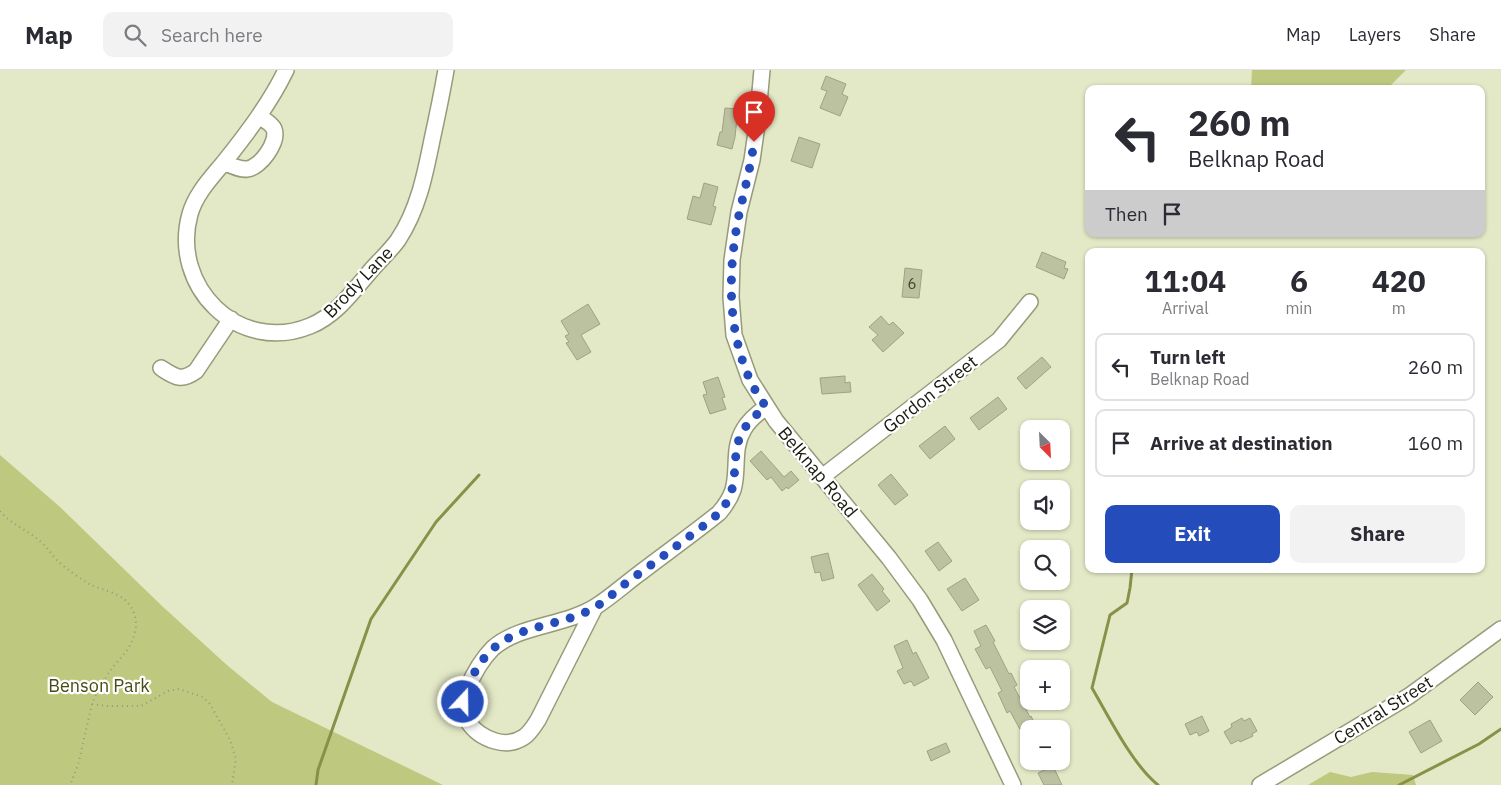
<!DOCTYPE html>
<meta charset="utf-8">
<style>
body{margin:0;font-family:"IBM Plex Sans",sans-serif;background:#f2f2f3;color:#2b2b33;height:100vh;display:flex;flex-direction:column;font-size:19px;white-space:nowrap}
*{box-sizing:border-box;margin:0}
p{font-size:16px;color:#7c7c81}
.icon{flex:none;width:28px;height:28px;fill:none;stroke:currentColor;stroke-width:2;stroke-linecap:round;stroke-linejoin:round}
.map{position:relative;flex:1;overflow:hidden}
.details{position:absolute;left:1085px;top:178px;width:400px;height:325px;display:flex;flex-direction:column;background:#fff;border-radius:10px;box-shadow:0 1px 4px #0004}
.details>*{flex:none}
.banner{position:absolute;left:1085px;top:15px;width:400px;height:152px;border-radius:10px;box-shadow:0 1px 4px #0004;background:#fff;color:#2b2b33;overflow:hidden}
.needle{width:32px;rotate:156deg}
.buttons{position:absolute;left:1020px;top:350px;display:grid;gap:10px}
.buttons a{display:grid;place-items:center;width:50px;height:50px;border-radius:10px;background:#fff;box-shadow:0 1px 4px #0004;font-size:25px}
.pin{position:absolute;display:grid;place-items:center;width:42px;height:42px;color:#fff;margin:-51px -21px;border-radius:50% 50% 50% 0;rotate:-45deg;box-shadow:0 0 5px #0007}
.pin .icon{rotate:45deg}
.me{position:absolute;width:55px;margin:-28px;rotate:21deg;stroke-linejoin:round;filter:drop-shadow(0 0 4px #0008)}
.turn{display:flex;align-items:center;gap:18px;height:105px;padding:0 20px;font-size:22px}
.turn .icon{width:65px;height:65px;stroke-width:2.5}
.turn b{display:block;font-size:35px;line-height:42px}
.then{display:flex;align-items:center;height:48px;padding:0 20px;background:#0003;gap:10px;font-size:19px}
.eta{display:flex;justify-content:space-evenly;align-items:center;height:85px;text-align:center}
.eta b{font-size:30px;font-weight:700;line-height:35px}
.cta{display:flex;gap:10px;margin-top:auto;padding:10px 20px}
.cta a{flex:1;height:58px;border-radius:10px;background:#254cbb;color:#fff;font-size:20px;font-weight:700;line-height:58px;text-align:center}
.cta a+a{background:#f2f2f3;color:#2b2b33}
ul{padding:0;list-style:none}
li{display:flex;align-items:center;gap:15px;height:68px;margin:0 10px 8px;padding:0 10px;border:2px solid #e1e1e2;border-radius:10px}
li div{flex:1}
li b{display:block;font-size:19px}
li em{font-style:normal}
header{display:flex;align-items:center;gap:30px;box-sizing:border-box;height:70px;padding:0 25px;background:#fff;border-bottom:1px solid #e1e1e2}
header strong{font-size:24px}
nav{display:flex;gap:28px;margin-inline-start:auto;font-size:18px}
.search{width:350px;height:45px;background:#f2f2f3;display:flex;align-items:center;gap:12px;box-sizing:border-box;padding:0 18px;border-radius:10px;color:#7c7c81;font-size:19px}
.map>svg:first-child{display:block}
</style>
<header>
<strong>Map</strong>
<div class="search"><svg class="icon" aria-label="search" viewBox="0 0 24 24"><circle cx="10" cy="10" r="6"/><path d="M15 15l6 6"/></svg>Search here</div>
<nav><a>Map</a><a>Layers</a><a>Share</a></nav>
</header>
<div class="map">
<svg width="1501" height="715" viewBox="0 0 1501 715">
<rect width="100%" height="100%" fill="#e3e8c6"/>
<path fill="#bec87e" d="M 1252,0 L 1406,0 L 1388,18 L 1251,19 Z
M 0,385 L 60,437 L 162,536 L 228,596 L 272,632 L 443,715 L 0,715 Z
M 1330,702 L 1351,707 L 1372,702 L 1413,705 L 1416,715 L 1308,715 Z"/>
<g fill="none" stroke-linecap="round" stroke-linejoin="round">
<path stroke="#889147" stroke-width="3" d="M 1132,499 L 1130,518 L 1127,533 L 1110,545 L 1092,618 C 1109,647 1132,694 1158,715
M 316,715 L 318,700 L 371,549 L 436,452 L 479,405
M 1399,715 L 1479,674 L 1501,659"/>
</g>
<path fill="#bcc2a0" stroke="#9da382" d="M 826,6 L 846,14 L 842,24 L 848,27 L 840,46 L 820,38 L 827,21 L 821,19 Z
M 725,38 L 738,39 L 735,67 L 732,79 L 717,75 L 720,62 L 722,62 Z
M 799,67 L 820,74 L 812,98 L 791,91 Z
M 704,113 L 718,117 L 713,136 L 716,137 L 711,155 L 687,149 L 693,126 L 700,128 Z
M 1042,182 L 1066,192 L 1064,198 L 1068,199 L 1064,209 L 1036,197 Z
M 905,198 L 922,200 L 919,228 L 902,227 Z
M 588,234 L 600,254 L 581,265 L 591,282 L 577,290 L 566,273 L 569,272 L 565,266 L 569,264 L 561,251 Z
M 881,246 L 889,255 L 893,252 L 904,263 L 883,282 L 872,270 L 878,265 L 869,257 Z
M 1042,287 L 1051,297 L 1026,319 L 1017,308 Z
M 845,306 L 845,313 L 850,312 L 851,322 L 822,324 L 820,308 Z
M 718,307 L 725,327 L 722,328 L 726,339 L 710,344 L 703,325 L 707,324 L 703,312 Z
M 998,327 L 1007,339 L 979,360 L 970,348 Z
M 945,356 L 955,369 L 930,389 L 919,376 Z
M 761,381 L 784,407 L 791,401 L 799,410 L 788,419 L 787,417 L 782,421 L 771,407 L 767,410 L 750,391 Z
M 891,404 L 908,425 L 895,435 L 878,415 Z
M 938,472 L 952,491 L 939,501 L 925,481 Z
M 828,483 L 834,508 L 822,511 L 820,502 L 815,503 L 811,487 Z
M 872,504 L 884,519 L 882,521 L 890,531 L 877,541 L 858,515 Z
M 965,508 L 979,530 L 962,541 L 947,519 Z
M 986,555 L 995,571 L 993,572 L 1009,604 L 1011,603 L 1017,615 L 1014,617 L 1030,647 L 1031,646 L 1037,658 L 1029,659 L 1029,662 L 1023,665 L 1010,641 L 1007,643 L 998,623 L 1002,621 L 990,597 L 986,599 L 975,579 L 981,576 L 974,561 Z
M 907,570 L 913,584 L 916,582 L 929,608 L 914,616 L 911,611 L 904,614 L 897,601 L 903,598 L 894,576 Z
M 1478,612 L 1493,627 L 1475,645 L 1460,630 Z
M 1202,646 L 1209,661 L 1199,666 L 1197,662 L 1190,665 L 1185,654 Z
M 1242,648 L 1244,651 L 1250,648 L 1257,661 L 1252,664 L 1253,666 L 1240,672 L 1239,670 L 1231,674 L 1224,662 L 1232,657 L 1231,654 Z
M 1430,650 L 1442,671 L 1421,683 L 1409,662 Z
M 946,673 L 950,682 L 931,691 L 927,681 Z
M 1053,696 L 1062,715 L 1044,715 L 1038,703 Z"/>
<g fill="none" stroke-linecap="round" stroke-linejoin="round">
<defs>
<path id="minor" d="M 286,0 C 270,33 248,62 225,91 C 212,107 196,123 190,144 C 170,216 238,285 310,256 C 337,245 354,220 373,198 C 381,189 391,180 398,170 C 418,140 425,105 432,70 C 437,47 442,23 446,0
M 762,0 L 757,55 L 752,90 L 739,142 L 732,190 L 731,227 L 734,265 L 750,310 L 776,351 L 889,488 L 920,530 L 944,570 L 1013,715
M 224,92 C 231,95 239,100 247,99 C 260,98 279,72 274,59 C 271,53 264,50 259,46
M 161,298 C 175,307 181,312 196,301 L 231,249
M 822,407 L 999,270 L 1030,232
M 595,537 L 538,650 C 534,656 530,663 524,667 C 515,673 505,674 495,671 C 472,664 456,644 467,619 C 473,605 482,589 493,578 C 519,555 564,556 595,537 C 611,527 625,514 640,503 C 666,483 693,464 719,443 C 725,436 730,429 733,420 C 739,400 732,378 744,359 C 749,350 758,343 766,337
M 1260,715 L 1409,626 L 1501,559"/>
</defs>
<use href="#minor" stroke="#969b7a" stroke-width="18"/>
<path stroke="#95987f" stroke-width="2" stroke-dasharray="1 4" stroke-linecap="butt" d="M 0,441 C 11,455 29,460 42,473 C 49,479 53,487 60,493 C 69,501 81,509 91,515 C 102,520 117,522 126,531 C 134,538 138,552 135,562 C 132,577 122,586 113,597 C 105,608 97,621 92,634 L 78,695 L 70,715
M 92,634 L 107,636 L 141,636 L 168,621 L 179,619 L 203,627 L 210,634 L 230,670 L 236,689 L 232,715"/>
<use href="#minor" stroke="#fff" stroke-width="15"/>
</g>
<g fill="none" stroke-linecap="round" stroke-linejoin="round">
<path stroke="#254cbb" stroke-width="9" stroke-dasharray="0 16.2" d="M 463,632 C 467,613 480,589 495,577 C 521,555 564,555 594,538 C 607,530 618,519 630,510 C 657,491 683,471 710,451 C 731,433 734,420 735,393 C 736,384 737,375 740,366 C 746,354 755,345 766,337 C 760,328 754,319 750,310 C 726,257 728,196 740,140 C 745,118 751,95 754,72"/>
</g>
<g text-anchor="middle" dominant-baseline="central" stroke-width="4.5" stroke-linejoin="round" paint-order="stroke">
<g font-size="15" fill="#414432">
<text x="912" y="213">6</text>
</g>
<g font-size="18" fill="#181a0d" stroke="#fff">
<text transform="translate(358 212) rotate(-46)">Brody Lane</text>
<text transform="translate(930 324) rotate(-38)">Gordon Street</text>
<text transform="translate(818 402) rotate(50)">Belknap Road</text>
<text transform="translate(1383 640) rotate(-32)">Central Street</text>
</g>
<g font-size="18" fill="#474d15" stroke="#fff">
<text x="99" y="615">Benson Park</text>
</g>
</g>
</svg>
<div class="buttons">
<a><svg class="needle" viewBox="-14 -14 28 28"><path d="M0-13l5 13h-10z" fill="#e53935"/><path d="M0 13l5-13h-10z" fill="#7c7c81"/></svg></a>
<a><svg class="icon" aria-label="sound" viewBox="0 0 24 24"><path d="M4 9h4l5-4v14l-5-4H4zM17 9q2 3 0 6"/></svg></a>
<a><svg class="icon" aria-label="search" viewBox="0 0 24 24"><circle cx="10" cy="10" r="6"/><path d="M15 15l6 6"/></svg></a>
<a><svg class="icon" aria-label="layers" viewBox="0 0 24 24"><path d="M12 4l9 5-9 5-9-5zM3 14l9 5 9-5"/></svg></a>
<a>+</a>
<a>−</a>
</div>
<div class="pin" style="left:754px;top:72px;background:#d93025"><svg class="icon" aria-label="arrive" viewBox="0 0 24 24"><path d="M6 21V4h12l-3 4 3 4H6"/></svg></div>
<svg class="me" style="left:463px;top:632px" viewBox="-20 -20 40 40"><circle r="17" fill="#254cbb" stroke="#fff" stroke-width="3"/><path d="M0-11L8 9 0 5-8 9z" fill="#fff"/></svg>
<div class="banner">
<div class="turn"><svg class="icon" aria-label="left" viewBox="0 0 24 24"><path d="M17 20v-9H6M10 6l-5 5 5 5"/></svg><div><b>260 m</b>Belknap Road</div></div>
<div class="then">Then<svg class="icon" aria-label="arrive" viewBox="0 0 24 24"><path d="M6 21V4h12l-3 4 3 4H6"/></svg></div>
</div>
<section class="details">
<div class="eta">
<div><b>11:04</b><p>Arrival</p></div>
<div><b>6</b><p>min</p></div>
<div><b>420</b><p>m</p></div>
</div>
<ul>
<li><svg class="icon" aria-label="left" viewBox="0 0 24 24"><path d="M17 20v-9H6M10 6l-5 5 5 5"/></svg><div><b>Turn left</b><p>Belknap Road</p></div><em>260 m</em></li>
<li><svg class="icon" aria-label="arrive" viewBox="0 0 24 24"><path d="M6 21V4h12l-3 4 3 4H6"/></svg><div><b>Arrive at destination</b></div><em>160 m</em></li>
</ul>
<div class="cta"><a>Exit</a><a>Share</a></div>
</section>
</div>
